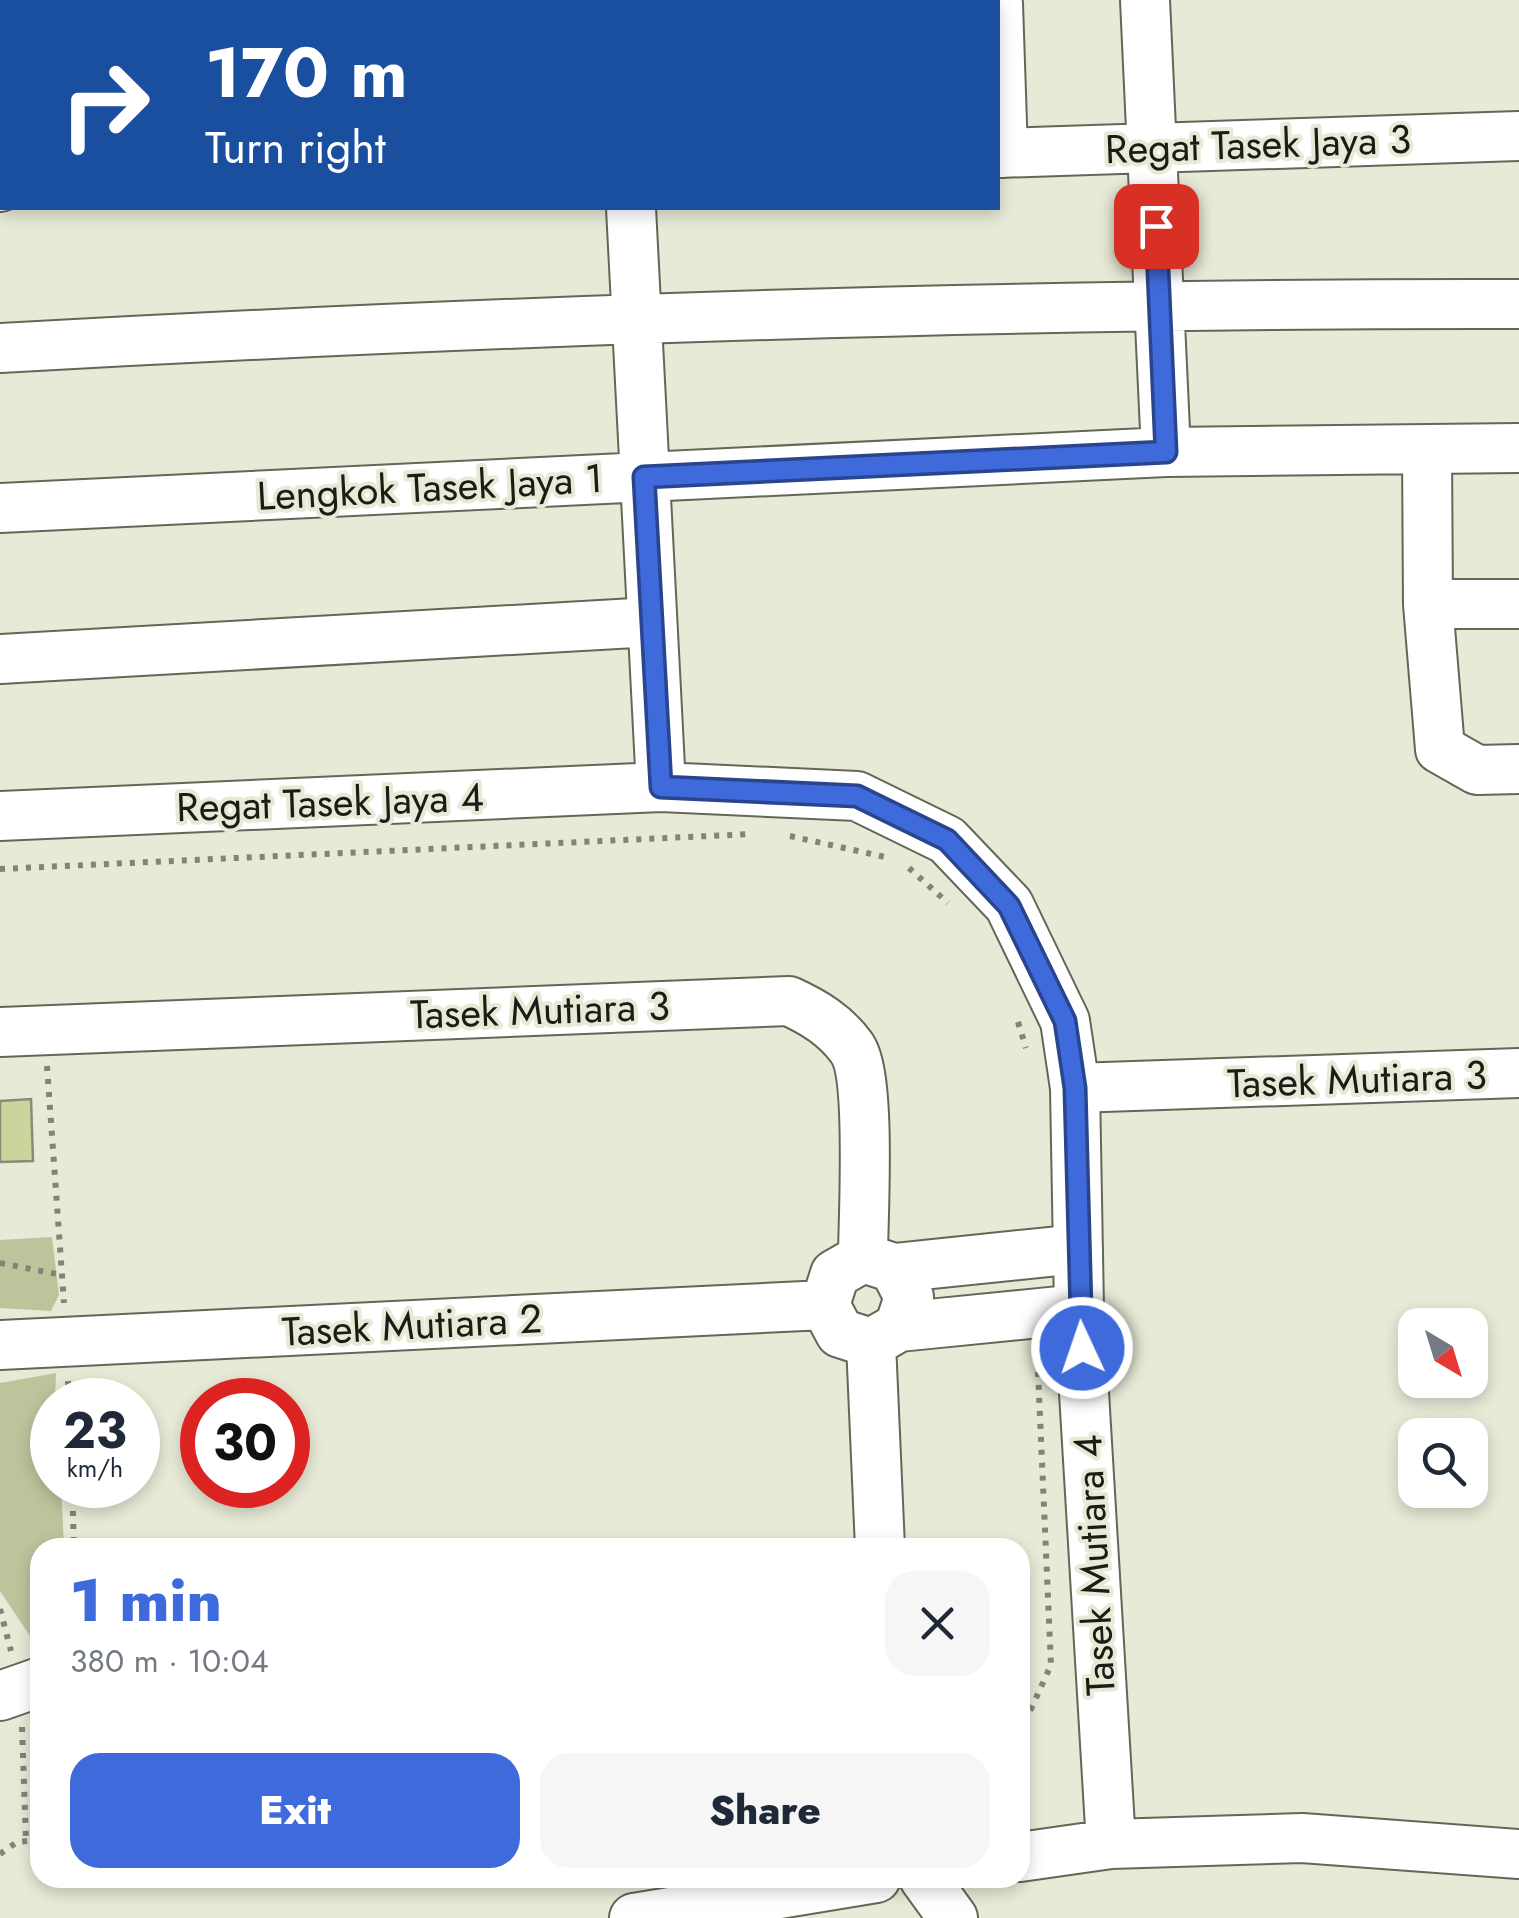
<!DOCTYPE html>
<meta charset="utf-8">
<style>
body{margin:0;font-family:Jost,sans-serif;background:#f6f6f7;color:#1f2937;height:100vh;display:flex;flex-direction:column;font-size:38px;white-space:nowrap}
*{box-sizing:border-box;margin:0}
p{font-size:32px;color:#747a83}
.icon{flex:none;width:55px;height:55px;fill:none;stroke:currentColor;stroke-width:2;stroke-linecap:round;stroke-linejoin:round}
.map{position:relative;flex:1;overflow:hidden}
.side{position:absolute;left:30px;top:1538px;width:1000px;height:350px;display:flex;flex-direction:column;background:#fff;border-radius:30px;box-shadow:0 5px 15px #0003}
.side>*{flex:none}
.hud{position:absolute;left:0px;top:0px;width:1000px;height:210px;box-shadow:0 5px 15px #0003;background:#1a4fa0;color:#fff;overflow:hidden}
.needle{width:65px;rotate:142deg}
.fabs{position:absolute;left:1398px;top:1308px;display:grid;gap:20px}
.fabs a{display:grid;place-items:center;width:90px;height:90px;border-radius:20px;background:#fff;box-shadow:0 5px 15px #0003;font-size:50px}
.speed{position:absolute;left:30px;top:1378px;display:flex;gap:20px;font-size:50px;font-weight:700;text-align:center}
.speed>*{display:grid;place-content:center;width:130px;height:130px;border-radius:50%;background:#fff;box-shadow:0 5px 15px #0003;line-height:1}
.speed small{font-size:25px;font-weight:400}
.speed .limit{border:15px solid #d22;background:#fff;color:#111}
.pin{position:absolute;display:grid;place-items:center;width:85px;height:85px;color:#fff;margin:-42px;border-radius:20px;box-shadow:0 5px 15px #0006}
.me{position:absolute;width:110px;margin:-55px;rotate:357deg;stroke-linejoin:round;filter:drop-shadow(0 0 8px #0008)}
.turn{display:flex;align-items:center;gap:35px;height:210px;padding:0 40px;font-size:45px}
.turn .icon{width:130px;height:130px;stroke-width:2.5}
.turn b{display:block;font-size:70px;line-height:85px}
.round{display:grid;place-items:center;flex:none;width:105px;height:105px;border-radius:30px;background:#f6f6f7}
.headline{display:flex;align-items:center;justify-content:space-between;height:170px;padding:0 40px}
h1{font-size:60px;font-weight:800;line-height:75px;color:#3f6adb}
.button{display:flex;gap:20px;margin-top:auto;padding:20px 40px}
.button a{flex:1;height:115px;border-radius:30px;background:#3f6adb;color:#fff;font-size:40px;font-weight:800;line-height:115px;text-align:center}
.button a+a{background:#f6f6f7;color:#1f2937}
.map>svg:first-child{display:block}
</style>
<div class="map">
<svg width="1519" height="1918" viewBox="0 0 1519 1918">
<rect width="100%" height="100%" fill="#e6ead6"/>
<path fill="#bdc49c" d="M 191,0 L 490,0 L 490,2 L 191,2 Z
M 52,1237 L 59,1295 L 51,1311 L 0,1308 L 0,1240 Z
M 56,1373 L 52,1485 L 61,1485 L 64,1547 L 40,1548 L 40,1651 L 0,1591 L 0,1383 Z"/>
<path fill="#cbd49d" stroke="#888b7a" stroke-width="2.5" d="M 31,1099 L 33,1161 L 0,1162 L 0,1101 Z"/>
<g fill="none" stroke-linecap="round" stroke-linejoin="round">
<defs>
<path id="minor" d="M 535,0 L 535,2
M 693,0 L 693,2
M 840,0 L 840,2
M 1145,0 L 1166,452
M 166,2 L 166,0
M 998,4 L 1003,153
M 0,21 L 2,21
M 998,153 L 1519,136
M 0,187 L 2,186
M 631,208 L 661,787
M 0,348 C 506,320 1012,303 1519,304
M 1427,449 L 1428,604 L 1440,749 L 1477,770 L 1519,769
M 0,508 L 1166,452 L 1519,448
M 1428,604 L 1519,604
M 0,659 L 652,622
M 0,816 L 661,787 L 857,796 L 947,840 L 1009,905 L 1065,1021 L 1075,1088 L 1079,1309 L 1111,1844
M 0,1032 L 789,1001 C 813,1012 835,1025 851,1047 C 872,1074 863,1217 863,1258
M 1075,1088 L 1519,1073
M 894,1268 L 1078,1249
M 899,1327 L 909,1297 L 894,1268 L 863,1258 L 835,1274 L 825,1305 L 840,1333 L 871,1343 L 899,1327 L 1079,1309
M 871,1343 L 880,1548
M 0,1345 L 825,1305
M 0,1696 L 40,1682
M 1020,1857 L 1111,1844 L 1302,1838 L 1519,1854
M 924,1878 L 953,1918
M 634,1918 L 876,1878"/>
</defs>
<use href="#minor" stroke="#646756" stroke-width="52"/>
<path stroke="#818476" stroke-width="6" stroke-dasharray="5 8" stroke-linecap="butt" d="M 790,836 L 885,857
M 909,868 L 948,903
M 0,869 L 752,834
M 1018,1022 L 1026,1048
M 47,1066 L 64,1303
M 0,1263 L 62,1275
M 68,1381 L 69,1400
M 72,1485 L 74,1548
M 0,1609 L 11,1651
M 1020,1718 L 1031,1709 L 1051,1665 L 1037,1349
M 22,1727 L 26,1841
M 0,1854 L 17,1842 L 40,1840"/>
<use href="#minor" stroke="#fff" stroke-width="48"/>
</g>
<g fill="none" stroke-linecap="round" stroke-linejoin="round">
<defs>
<path id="route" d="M 1082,1348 L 1075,1088 L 1065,1021 L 1009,906 L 947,840 L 857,796 L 661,787 L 644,477 L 1166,452 L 1156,226"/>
</defs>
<use href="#route" stroke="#29458e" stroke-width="25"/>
<use href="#route" stroke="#3f6adb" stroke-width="18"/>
</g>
<g text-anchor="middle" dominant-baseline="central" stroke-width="8" stroke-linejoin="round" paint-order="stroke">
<g font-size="40" fill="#1b1c15" stroke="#e6ead6">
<text transform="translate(1258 144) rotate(-2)">Regat Tasek Jaya 3</text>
<text transform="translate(430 487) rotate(-3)">Lengkok Tasek Jaya 1</text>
<text transform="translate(330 802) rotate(-2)">Regat Tasek Jaya 4</text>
<text transform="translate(540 1010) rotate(-2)">Tasek Mutiara 3</text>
<text transform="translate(1357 1079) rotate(-2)">Tasek Mutiara 3</text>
<text transform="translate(412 1325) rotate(-3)">Tasek Mutiara 2</text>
<text transform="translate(1094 1565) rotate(-93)">Tasek Mutiara 4</text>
</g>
</g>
</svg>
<div class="fabs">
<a><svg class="needle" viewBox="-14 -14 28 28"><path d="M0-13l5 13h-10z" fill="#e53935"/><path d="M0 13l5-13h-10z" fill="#747a83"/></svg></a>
<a><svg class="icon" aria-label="search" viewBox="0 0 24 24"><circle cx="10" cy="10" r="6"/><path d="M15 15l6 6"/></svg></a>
</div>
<div class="speed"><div>23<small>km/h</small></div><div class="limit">30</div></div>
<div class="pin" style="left:1156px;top:226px;background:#d93025"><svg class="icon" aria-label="arrive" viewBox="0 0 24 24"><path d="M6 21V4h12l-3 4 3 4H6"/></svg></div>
<svg class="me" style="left:1082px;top:1348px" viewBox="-20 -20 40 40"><circle r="17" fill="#3f6adb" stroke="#fff" stroke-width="3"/><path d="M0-11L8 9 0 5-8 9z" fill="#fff"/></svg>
<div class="hud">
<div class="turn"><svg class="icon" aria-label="right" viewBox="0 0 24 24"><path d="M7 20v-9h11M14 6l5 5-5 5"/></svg><div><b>170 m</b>Turn right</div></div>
</div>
<section class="side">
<div class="headline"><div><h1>1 min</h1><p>380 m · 10:04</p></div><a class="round"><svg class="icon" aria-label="close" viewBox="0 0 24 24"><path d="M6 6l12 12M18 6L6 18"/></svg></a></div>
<div class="button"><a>Exit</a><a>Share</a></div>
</section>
</div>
